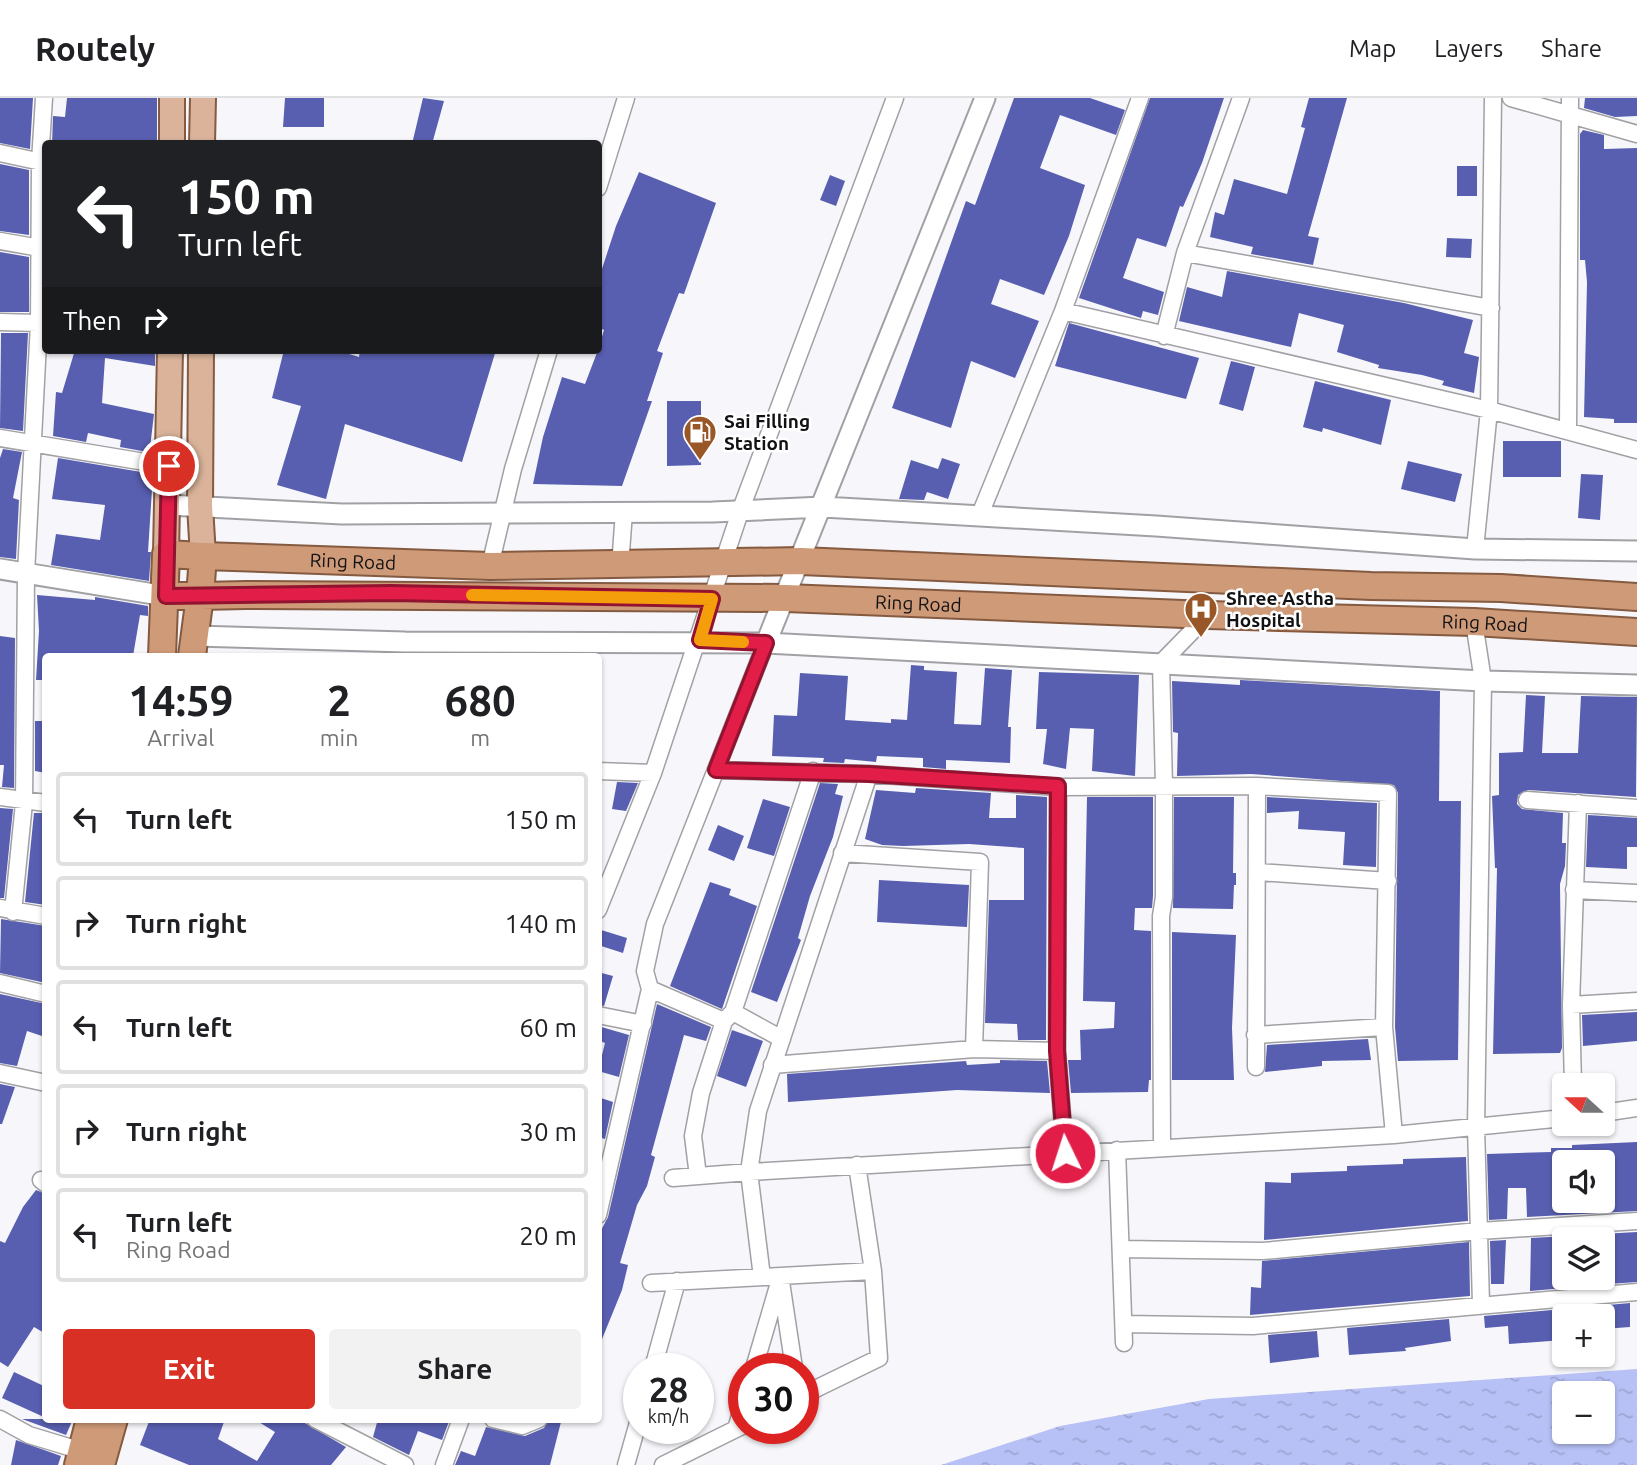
<!DOCTYPE html>
<meta charset="utf-8">
<style>
body{margin:0;font-family:Ubuntu,sans-serif;background:#f2f2f2;color:#202124;height:100vh;display:flex;flex-direction:column;font-size:26px;white-space:nowrap}
*{box-sizing:border-box;margin:0}
p{font-size:23px;color:#757577}
.icon{flex:none;width:38px;height:38px;fill:none;stroke:currentColor;stroke-width:2;stroke-linecap:round;stroke-linejoin:round}
.map{position:relative;flex:1;overflow:hidden}
.side{position:absolute;left:42px;top:555px;width:560px;height:770px;display:flex;flex-direction:column;background:#fff;border-radius:7px;box-shadow:0 2px 5px #0004}
.side>*{flex:none}
.guide{position:absolute;left:42px;top:42px;width:560px;height:214px;border-radius:7px;box-shadow:0 2px 5px #0004;background:#202124;color:#fff;overflow:hidden}
.needle{width:46px;rotate:291deg}
.buttons{position:absolute;left:1552px;top:975px;display:grid;gap:14px}
.buttons a{display:grid;place-items:center;width:63px;height:63px;border-radius:7px;background:#fff;box-shadow:0 2px 5px #0004;font-size:35px}
.speed{position:absolute;left:623px;top:1255px;display:flex;gap:14px;font-size:35px;font-weight:700;text-align:center}
.speed>*{display:grid;place-content:center;width:91px;height:91px;border-radius:50%;background:#fff;box-shadow:0 2px 5px #0004;line-height:1}
.speed small{font-size:18px;font-weight:400}
.speed .limit{border:10px solid #d22;background:#fff;color:#111}
.pin{position:absolute;display:grid;place-items:center;width:60px;height:60px;color:#fff;margin:-30px;border:4px solid #fff;border-radius:50%;box-shadow:0 2px 7px #0007}
.me{position:absolute;width:77px;margin:-38px;rotate:356deg;stroke-linejoin:round;filter:drop-shadow(0 0 5px #0008)}
.turn{display:flex;align-items:center;gap:24px;height:147px;padding:0 21px;font-size:32px}
.turn .icon{width:91px;height:91px;stroke-width:2.5}
.turn b{display:block;font-size:49px;line-height:60px}
.then{display:flex;align-items:center;height:66px;padding:0 21px;background:#0003;gap:14px;font-size:26px}
.eta{display:flex;justify-content:space-evenly;align-items:center;height:119px;text-align:center}
.eta b{font-size:42px;font-weight:700;line-height:49px}
.action{display:flex;gap:14px;margin-top:auto;padding:14px 21px}
.action a{flex:1;height:80px;border-radius:7px;background:#d93025;color:#fff;font-size:28px;font-weight:700;line-height:80px;text-align:center}
.action a+a{background:#f2f2f2;color:#202124}
ul{padding:0;list-style:none}
li{display:flex;align-items:center;gap:21px;height:94px;margin:0 14px 10px;padding:0 7px;border:4px solid #e0e0e0;border-radius:7px}
li div{flex:1}
li b{display:block;font-size:26px}
li em{font-style:normal}
header{display:flex;align-items:center;gap:42px;box-sizing:border-box;height:98px;padding:0 35px;background:#fff;border-bottom:2px solid #e0e0e0}
header strong{font-size:33px}
nav{display:flex;gap:38px;margin-inline-start:auto;font-size:24px}
.map>svg:first-child{display:block}
</style>
<header>
<strong>Routely</strong>
<nav><a>Map</a><a>Layers</a><a>Share</a></nav>
</header>
<div class="map">
<svg width="1637" height="1367" viewBox="0 0 1637 1367">
<defs>
<pattern id="water-ripples" width="26" height="14" patternUnits="userSpaceOnUse" patternTransform="scale(1.75)"><rect width="26" height="14" fill="#b8c1f6"/><path d="M2 4q2-2 4 0t4 0M15 11q2-2 4 0t4 0" fill="none" stroke="#9da5d2"/></pattern>
</defs>
<rect width="100%" height="100%" fill="#f7f7fb"/>
<path fill="url(#water-ripples)" fill-rule="evenodd" d="M 1637,1271 L 1637,1367 L 941,1367 L 1060,1328 L 1209,1301 ZM 1603,1295 L 1603,1334 L 1564,1334 L 1564,1295 Z"/>
<path fill="#585fb0" fill-rule="evenodd" d="M 0,0 L 33,0 L 30,51 L 0,45 Z
M 67,0 L 157,0 L 157,46 L 96,42 L 95,46 L 52,46 L 53,18 L 65,19 Z
M 285,0 L 324,0 L 324,29 L 283,29 Z
M 423,0 L 444,3 L 432,46 L 412,46 Z
M 1014,0 L 1090,0 L 1125,12 L 1116,37 L 1060,17 L 1040,70 L 1085,87 L 1069,138 L 1044,197 L 1000,181 L 991,206 L 1039,223 L 1015,280 L 971,263 L 951,330 L 892,310 L 966,103 L 975,107 Z
M 1150,0 L 1224,0 L 1202,65 L 1183,109 L 1180,108 L 1166,149 L 1137,140 L 1123,180 L 1164,194 L 1158,217 L 1143,213 L 1141,220 L 1079,200 Z
M 1309,0 L 1347,0 L 1308,138 L 1319,140 L 1313,167 L 1251,156 L 1253,149 L 1210,139 L 1215,114 L 1224,117 L 1234,81 L 1287,96 L 1305,30 L 1301,29 Z
M 1585,0 L 1637,0 L 1637,18 L 1615,19 L 1584,10 Z
M 1583,32 L 1604,37 L 1604,51 L 1637,50 L 1637,325 L 1614,325 L 1614,321 L 1584,319 L 1587,184 L 1585,162 L 1580,162 L 1580,36 Z
M 0,66 L 29,72 L 29,137 L 0,133 Z
M 1457,68 L 1477,68 L 1477,98 L 1457,98 Z
M 639,74 L 716,105 L 684,196 L 679,195 L 657,253 L 663,255 L 647,303 L 652,303 L 622,388 L 533,386 L 543,339 L 562,279 L 585,286 L 598,252 L 604,232 L 598,229 L 598,183 L 616,128 Z
M 830,77 L 845,83 L 836,108 L 820,102 Z
M 1447,140 L 1472,141 L 1471,160 L 1446,159 Z
M 0,154 L 29,159 L 29,214 L 0,214 Z
M 1227,173 L 1404,205 L 1473,222 L 1464,255 L 1479,259 L 1474,295 L 1442,287 L 1444,283 L 1422,277 L 1378,270 L 1379,267 L 1337,254 L 1344,227 L 1299,215 L 1291,249 L 1179,223 L 1187,189 L 1222,199 Z
M 1069,225 L 1199,260 L 1186,301 L 1055,268 Z
M 1,235 L 28,235 L 23,333 L 0,330 Z
M 75,252 L 155,252 L 155,268 L 105,260 L 102,305 L 154,316 L 150,350 L 153,351 L 153,355 L 120,349 L 121,342 L 88,335 L 86,344 L 53,338 L 56,294 L 62,295 Z
M 284,252 L 336,252 L 359,259 L 360,252 L 496,252 L 462,364 L 345,326 L 326,401 L 277,387 L 301,308 L 272,300 Z
M 1231,263 L 1255,269 L 1243,313 L 1219,306 Z
M 1315,283 L 1391,302 L 1381,347 L 1323,330 L 1322,334 L 1303,329 Z
M 667,303 L 701,303 L 701,367 L 667,368 Z
M 1503,343 L 1561,343 L 1561,379 L 1503,379 Z
M 3,351 L 22,354 L 13,400 L 19,402 L 16,461 L 0,459 L 0,360 Z
M 58,360 L 153,376 L 148,454 L 151,454 L 149,483 L 51,467 L 56,436 L 100,442 L 105,407 L 52,401 Z
M 942,360 L 960,366 L 948,401 L 927,394 L 924,402 L 899,401 L 911,362 L 938,371 Z
M 1408,363 L 1462,376 L 1455,404 L 1401,391 Z
M 1581,376 L 1603,377 L 1600,422 L 1578,420 Z
M 37,497 L 95,502 L 95,499 L 148,508 L 148,518 L 140,517 L 133,558 L 46,558 L 46,582 L 36,582 L 39,533 Z
M 0,538 L 15,540 L 14,690 L 2,689 L 4,667 L 0,667 Z
M 911,567 L 924,568 L 924,572 L 957,574 L 954,626 L 981,627 L 985,570 L 1012,572 L 1008,629 L 1011,629 L 1010,665 L 946,662 L 946,671 L 923,669 L 923,660 L 877,658 L 876,664 L 845,661 L 844,665 L 823,664 L 824,660 L 772,658 L 774,617 L 797,618 L 800,575 L 848,578 L 845,622 L 891,625 L 891,621 L 907,622 Z
M 1039,574 L 1139,577 L 1135,678 L 1092,673 L 1094,631 L 1070,630 L 1066,671 L 1043,666 L 1047,631 L 1036,631 Z
M 1240,582 L 1440,593 L 1439,703 L 1461,703 L 1458,962 L 1398,963 L 1395,929 L 1398,695 L 1394,687 L 1251,676 L 1177,678 L 1178,635 L 1173,634 L 1172,583 L 1240,587 Z
M 1526,597 L 1545,598 L 1542,655 L 1578,655 L 1581,598 L 1637,599 L 1636,699 L 1528,692 L 1518,697 L 1517,706 L 1522,711 L 1563,715 L 1562,745 L 1566,745 L 1565,768 L 1560,786 L 1562,950 L 1560,955 L 1493,956 L 1497,770 L 1495,770 L 1492,698 L 1499,697 L 1499,655 L 1523,654 Z
M 35,623 L 46,623 L 46,675 L 35,673 Z
M 617,684 L 638,685 L 626,713 L 612,711 Z
M 820,685 L 838,686 L 835,696 L 843,698 L 833,739 L 810,798 L 798,840 L 801,842 L 777,904 L 751,894 Z
M 916,690 L 991,695 L 989,720 L 1016,720 L 1016,697 L 1047,699 L 1046,942 L 1018,942 L 1017,926 L 985,925 L 989,802 L 1024,802 L 1024,750 L 969,746 L 903,748 L 882,747 L 865,741 L 876,692 L 915,695 Z
M 1087,699 L 1153,699 L 1153,798 L 1152,810 L 1135,810 L 1134,832 L 1151,833 L 1151,982 L 1149,982 L 1148,994 L 1071,995 L 1068,962 L 1081,962 L 1080,932 L 1114,930 L 1115,904 L 1083,903 Z
M 1174,699 L 1234,699 L 1233,775 L 1236,775 L 1236,787 L 1234,787 L 1233,811 L 1173,810 Z
M 1267,699 L 1377,705 L 1376,769 L 1343,767 L 1345,734 L 1298,731 L 1299,713 L 1267,715 Z
M 763,701 L 790,709 L 774,758 L 747,750 Z
M 0,710 L 13,711 L 4,800 L 0,800 Z
M 34,715 L 46,715 L 46,807 L 25,804 Z
M 1588,717 L 1637,720 L 1637,749 L 1627,749 L 1627,771 L 1586,769 Z
M 718,727 L 744,738 L 734,763 L 708,752 Z
M 879,782 L 969,787 L 967,829 L 877,824 Z
M 710,784 L 731,791 L 729,797 L 757,808 L 722,911 L 670,888 Z
M 1,821 L 46,828 L 46,885 L 0,875 Z
M 598,831 L 627,840 L 623,855 L 598,847 Z
M 1172,834 L 1236,837 L 1232,930 L 1234,982 L 1172,982 Z
M 598,874 L 613,878 L 604,908 L 598,907 Z
M 0,896 L 46,906 L 42,938 L 27,933 L 17,968 L 0,965 Z
M 657,906 L 711,929 L 706,943 L 684,937 L 651,1057 L 655,1059 L 647,1088 L 637,1107 L 620,1165 L 628,1167 L 622,1192 L 600,1246 L 598,1138 L 608,1119 Z
M 1637,914 L 1637,943 L 1583,948 L 1582,917 Z
M 598,928 L 629,937 L 619,979 L 598,973 L 605,945 L 598,942 Z
M 732,932 L 763,943 L 746,989 L 717,978 Z
M 1368,941 L 1371,962 L 1322,963 L 1322,968 L 1265,974 L 1267,947 Z
M 1000,962 L 1047,963 L 1050,995 L 957,992 L 788,1004 L 787,976 L 966,963 L 967,967 L 1000,965 Z
M 0,986 L 15,989 L 2,1026 L 0,1026 Z
M 598,999 L 613,1004 L 605,1041 L 598,1039 Z
M 1637,1044 L 1637,1113 L 1527,1119 L 1526,1090 L 1508,1090 L 1507,1121 L 1489,1122 L 1487,1056 L 1551,1054 L 1551,1050 L 1572,1050 L 1572,1047 ZM 1564,1064 L 1603,1064 L 1603,1102 L 1564,1102 Z
M 1466,1059 L 1468,1123 L 1264,1142 L 1265,1084 L 1291,1085 L 1291,1075 L 1347,1073 L 1347,1068 L 1403,1066 L 1403,1061 Z
M 36,1092 L 46,1096 L 46,1236 L 34,1229 L 8,1269 L 0,1264 L 0,1143 L 5,1145 L 23,1109 Z
M 1637,1134 L 1637,1184 L 1609,1186 L 1607,1141 L 1564,1141 L 1564,1180 L 1577,1180 L 1577,1189 L 1530,1193 L 1531,1140 Z
M 1506,1142 L 1504,1186 L 1491,1186 L 1490,1143 Z
M 1469,1144 L 1470,1198 L 1250,1217 L 1251,1189 L 1261,1190 L 1262,1163 Z
M 1630,1205 L 1630,1229 L 1603,1231 L 1603,1218 L 1564,1218 L 1563,1242 L 1509,1246 L 1508,1228 L 1485,1230 L 1484,1218 Z
M 1449,1221 L 1451,1243 L 1405,1250 L 1406,1253 L 1349,1257 L 1347,1230 Z
M 1317,1233 L 1319,1259 L 1270,1265 L 1268,1237 Z
M 14,1274 L 46,1289 L 46,1320 L 2,1300 Z
M 22,1321 L 73,1321 L 66,1337 Z
M 150,1321 L 225,1321 L 218,1341 L 257,1363 L 275,1334 L 254,1321 L 298,1321 L 346,1349 L 331,1367 L 189,1367 L 140,1347 Z
M 378,1321 L 450,1321 L 442,1342 L 418,1333 L 409,1357 L 373,1339 Z
M 549,1321 L 561,1324 L 550,1367 L 455,1367 L 461,1353 L 475,1358 L 486,1329 L 525,1338 L 544,1330 Z
M 16,1342 L 61,1358 L 58,1367 L 11,1367 Z"/>
<g fill="none" stroke-linecap="round" stroke-linejoin="round">
<defs>
<path id="minor" d="M 1511,0 L 1637,36
M 0,55 L 46,65
M 598,90 L 626,0
M 0,143 L 40,150
M 1185,155 L 1241,0
M 1063,213 L 1489,312 L 1637,352
M 0,224 L 39,225
M 1164,238 L 1185,155 L 1491,210
M 1568,332 L 1570,0
M 0,340 L 169,368
M 979,419 L 1063,213 L 1140,0
M 1475,451 L 1489,312 L 1493,0
M 490,468 L 513,371 L 549,252
M 620,468 L 624,414
M 1474,524 L 1483,583 L 1476,1029 L 1481,1206
M 716,672 L 869,676 L 1058,689 L 1257,688 L 1388,695 L 1384,929 L 1394,1037
M 598,673 L 653,675
M 869,676 L 758,1013 L 749,1074 L 1394,1037 L 1564,1020
M 1058,689 L 1057,953 L 1065,1055
M 0,699 L 46,705
M 1527,702 L 1637,710
M 842,755 L 980,764 L 974,951
M 1258,774 L 1388,783
M 1574,792 L 1637,795
M 0,810 L 46,818
M 598,812 L 653,675 L 741,411 L 895,0
M 13,814 L 24,705 L 26,476 L 39,225 L 40,64 L 44,0
M 0,885 L 46,896
M 650,891 L 724,923 L 733,914 L 782,941
M 1571,907 L 1637,903
M 733,914 L 813,673
M 598,917 L 643,926
M 1255,937 L 1384,929
M 772,967 L 974,951 L 1057,953
M 1256,969 L 1257,688
M 0,975 L 46,985
M 1573,987 L 1571,907 L 1578,705
M 1603,1015 L 1637,1010
M 1162,1050 L 1161,818 L 1164,799 L 1164,688 L 1161,565 L 1208,517
M 1117,1052 L 1124,1245
M 857,1067 L 873,1173
M 698,1078 L 693,1038 L 701,995 L 724,923
M 673,1080 L 749,1074 L 762,1179
M 41,1082 L 46,1086
M 598,1117 L 650,891 L 645,873 L 655,826 L 766,545
M 1121,1151 L 1263,1153 L 1479,1133 L 1637,1123
M 781,1184 L 794,1270
M 651,1185 L 873,1173 L 879,1260 L 803,1297
M 1124,1226 L 1253,1228 L 1637,1194
M 653,1270 L 677,1183
M 754,1270 L 781,1178
M 0,1321 L 29,1337 L 82,1353
M 315,1321 L 405,1367
M 493,1321 L 522,1328 L 539,1321
M 736,1331 L 744,1304
M 444,1367 L 461,1321
M 626,1367 L 639,1321
M 663,1367 L 744,1327"/>
<path id="tertiary" d="M 168,407 L 342,416 L 713,414 L 823,409 L 1156,428 L 1475,451 L 1637,453
M 0,471 L 166,498
M 195,538 L 405,544 L 766,545 L 1483,583 L 1637,587
M 766,545 L 985,0"/>
<path id="primary" d="M 172,46 L 172,0
M 202,46 L 203,0
M 201,252 L 200,408 L 203,458
M 166,456 L 170,252"/>
<g id="trunk">
<path id="s1" d="M 203,458 L 490,468 L 801,463 L 1371,488 L 1501,490 L 1637,499"/>
<path d="M 162,558 L 166,456 L 203,458 L 200,498 L 166,498"/>
<path id="s2" d="M 192,558 L 200,498 L 246,497 L 786,500 L 1208,517 L 1474,524 L 1637,534"/>
<path d="M 78,1367 L 90,1321"/>
<path d="M 101,1367 L 114,1321"/>
</g>
</defs>
<use href="#minor" stroke="#a1a1a5" stroke-width="19"/>
<use href="#tertiary" stroke="#a1a1a5" stroke-width="23"/>
<use href="#primary" stroke="#845a40" stroke-width="28"/>
<use href="#trunk" stroke="#845a40" stroke-width="30"/>
<use href="#minor" stroke="#fff" stroke-width="16"/>
<use href="#tertiary" stroke="#fff" stroke-width="19"/>
<use href="#primary" stroke="#dab39a" stroke-width="24"/>
<use href="#trunk" stroke="#ce9a78" stroke-width="26"/>
</g>
<g fill="none" stroke-linecap="round" stroke-linejoin="round">
<defs>
<path id="route" d="M 169,368 L 166,498 L 391,495 L 712,501 L 700,542 L 766,545 L 716,672 L 869,676 L 1058,688 L 1057,953 L 1065,1055"/>
</defs>
<use href="#route" stroke="#92132f" stroke-width="18"/>
<use href="#route" stroke="#e11d48" stroke-width="12"/>
<path stroke="#f59e0b" stroke-width="12" d="M 472,497 L 712,501 L 700,542 L 743,544"/>
</g>
<defs>
<symbol id="fuel-pin" viewBox="-11 -11 22 30"><path d="M0 17L-7.5 6A9.5 9.5 0 1 1 7.5 6Z" fill="#995626" stroke="#fff"/><path d="M-5.5-6h7V0h2V4h1.3V-2.5L3-4.5l.8-.8L6-3V5H2.5V1h-1V6h-7ZM-4.2-4.7v3.2H.2V-4.7Z" fill="#fff"/></symbol>
<symbol id="hospital-pin" viewBox="-11 -11 22 30"><path d="M0 17L-7.5 6A9.5 9.5 0 1 1 7.5 6Z" fill="#995626" stroke="#fff"/><path d="M-5-5h3v3.5h4V-5h3V5h-3V1.5h-4V5h-3Z" fill="#fff"/></symbol>
</defs>
<g fill-rule="evenodd">
<use href="#fuel-pin" x="681" y="315" width="38" height="52"/>
<use href="#hospital-pin" x="1182" y="492" width="38" height="52"/>
</g>
<g text-anchor="middle" dominant-baseline="central" stroke-width="5" stroke-linejoin="round" paint-order="stroke">
<g font-size="19" font-weight="bold" fill="#121214" stroke="#fff" text-anchor="start">
<text x="724" y="323">Sai Filling<tspan x="724" dy="22">Station</tspan></text>
<text x="1226" y="500">Shree Astha<tspan x="1226" dy="22">Hospital</tspan></text>
</g>
<g font-size="19" fill="#121214" stroke="#fff">
<text stroke="none"><textPath href="#s1" startOffset="150">Ring Road</textPath></text>
<text stroke="none"><textPath href="#s2" startOffset="779">Ring Road</textPath></text>
<text stroke="none"><textPath href="#s2" startOffset="1346">Ring Road</textPath></text>
</g>
</g>
</svg>
<div class="buttons">
<a><svg class="needle" viewBox="-14 -14 28 28"><path d="M0-13l5 13h-10z" fill="#e53935"/><path d="M0 13l5-13h-10z" fill="#757577"/></svg></a>
<a><svg class="icon" aria-label="sound" viewBox="0 0 24 24"><path d="M4 9h4l5-4v14l-5-4H4zM17 9q2 3 0 6"/></svg></a>
<a><svg class="icon" aria-label="layers" viewBox="0 0 24 24"><path d="M12 4l9 5-9 5-9-5zM3 14l9 5 9-5"/></svg></a>
<a>+</a>
<a>−</a>
</div>
<div class="speed"><div>28<small>km/h</small></div><div class="limit">30</div></div>
<div class="pin" style="left:169px;top:368px;background:#d93025"><svg class="icon" aria-label="arrive" viewBox="0 0 24 24"><path d="M6 21V4h12l-3 4 3 4H6"/></svg></div>
<svg class="me" style="left:1065px;top:1055px" viewBox="-20 -20 40 40"><circle r="17" fill="#e11d48" stroke="#fff" stroke-width="3"/><path d="M0-11L8 9 0 5-8 9z" fill="#fff"/></svg>
<div class="guide">
<div class="turn"><svg class="icon" aria-label="left" viewBox="0 0 24 24"><path d="M17 20v-9H6M10 6l-5 5 5 5"/></svg><div><b>150 m</b>Turn left</div></div>
<div class="then">Then<svg class="icon" aria-label="right" viewBox="0 0 24 24"><path d="M7 20v-9h11M14 6l5 5-5 5"/></svg></div>
</div>
<section class="side">
<div class="eta">
<div><b>14:59</b><p>Arrival</p></div>
<div><b>2</b><p>min</p></div>
<div><b>680</b><p>m</p></div>
</div>
<ul>
<li><svg class="icon" aria-label="left" viewBox="0 0 24 24"><path d="M17 20v-9H6M10 6l-5 5 5 5"/></svg><div><b>Turn left</b></div><em>150 m</em></li>
<li><svg class="icon" aria-label="right" viewBox="0 0 24 24"><path d="M7 20v-9h11M14 6l5 5-5 5"/></svg><div><b>Turn right</b></div><em>140 m</em></li>
<li><svg class="icon" aria-label="left" viewBox="0 0 24 24"><path d="M17 20v-9H6M10 6l-5 5 5 5"/></svg><div><b>Turn left</b></div><em>60 m</em></li>
<li><svg class="icon" aria-label="right" viewBox="0 0 24 24"><path d="M7 20v-9h11M14 6l5 5-5 5"/></svg><div><b>Turn right</b></div><em>30 m</em></li>
<li><svg class="icon" aria-label="left" viewBox="0 0 24 24"><path d="M17 20v-9H6M10 6l-5 5 5 5"/></svg><div><b>Turn left</b><p>Ring Road</p></div><em>20 m</em></li>
</ul>
<div class="action"><a>Exit</a><a>Share</a></div>
</section>
</div>
